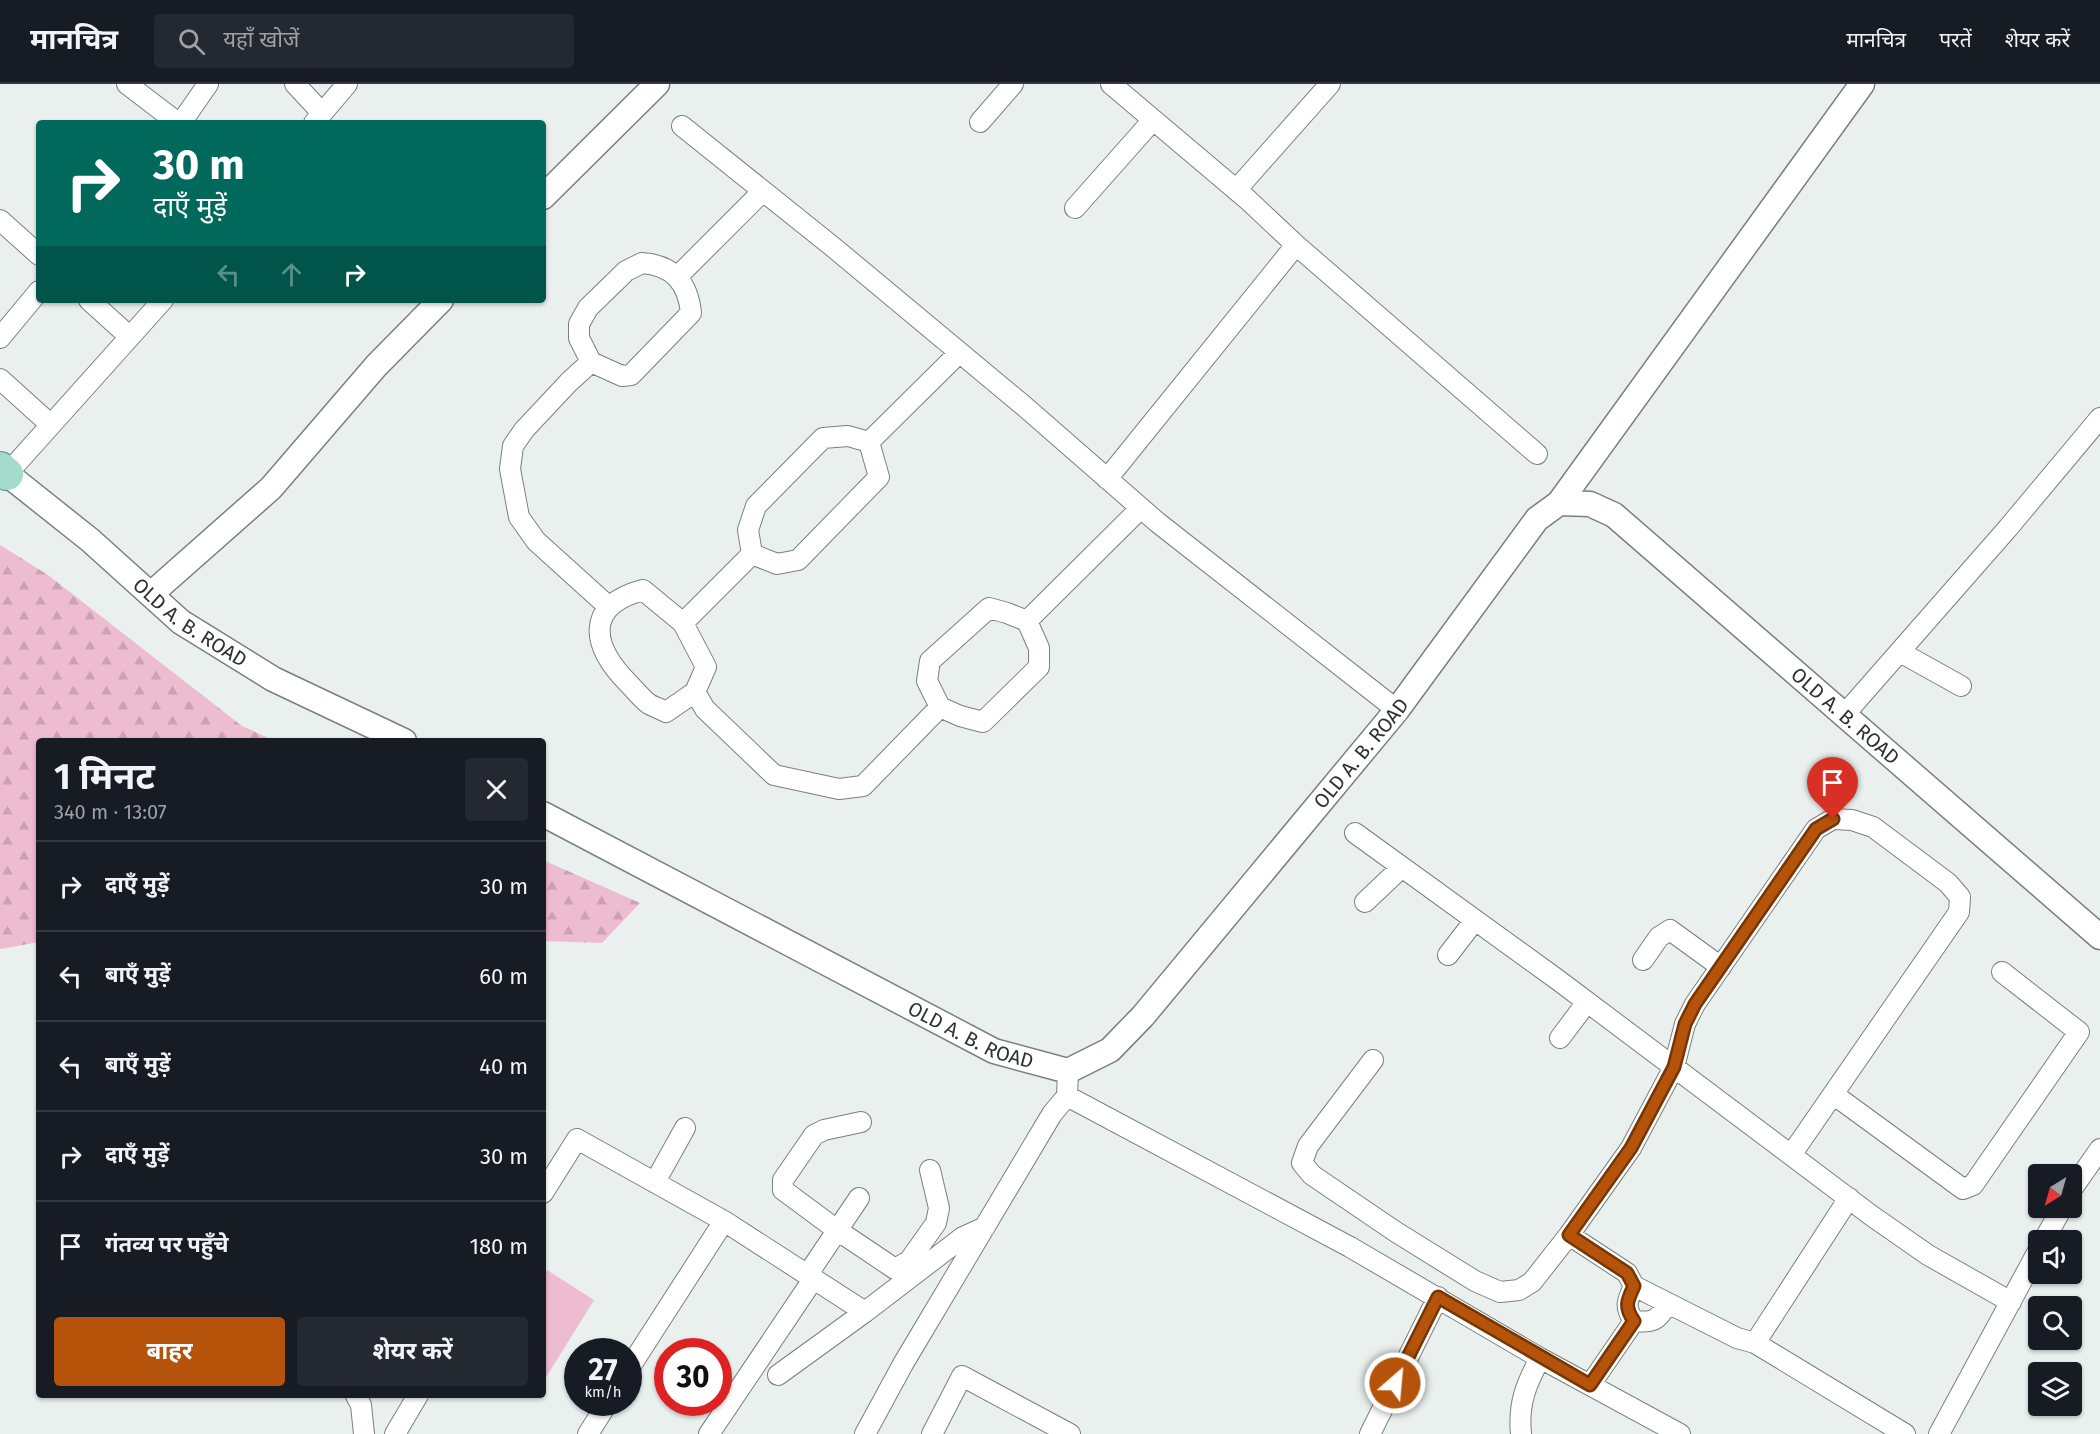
<!DOCTYPE html>
<html lang="hi">
<meta charset="utf-8">
<style>
body{margin:0;font-family:"Fira Sans","Noto Sans Devanagari",sans-serif;background:#242831;color:#f1f3f6;height:100vh;display:flex;flex-direction:column;font-size:22px;white-space:nowrap}
*{box-sizing:border-box;margin:0}
p{font-size:20px;color:#9ea1a6}
.icon{flex:none;width:33px;height:33px;fill:none;stroke:currentColor;stroke-width:2;stroke-linecap:round;stroke-linejoin:round}
.map{position:relative;flex:1;overflow:hidden}
.details{position:absolute;left:36px;top:654px;width:510px;height:660px;display:flex;flex-direction:column;background:#171b24;border-radius:6px;box-shadow:0 2px 4px #0004}
.details>*{flex:none}
.guide{position:absolute;left:36px;top:36px;width:510px;height:183px;border-radius:6px;box-shadow:0 2px 4px #0004;background:#00695c;color:#fff;overflow:hidden}
.needle{width:39px;rotate:217deg}
.buttons{position:absolute;left:2028px;top:1080px;display:grid;gap:12px}
.buttons a{display:grid;place-items:center;width:54px;height:54px;border-radius:6px;background:#171b24;box-shadow:0 2px 4px #0004;font-size:30px}
.speed{position:absolute;left:564px;top:1254px;display:flex;gap:12px;font-size:30px;font-weight:700;text-align:center}
.speed>*{display:grid;place-content:center;width:78px;height:78px;border-radius:50%;background:#171b24;box-shadow:0 2px 4px #0004;line-height:1}
.speed small{font-size:15px;font-weight:400}
.speed .limit{border:9px solid #d22;background:#fff;color:#111}
.pin{position:absolute;display:grid;place-items:center;width:51px;height:51px;color:#fff;margin:-62px -26px;border-radius:50% 50% 50% 0;rotate:-45deg;box-shadow:0 0 6px #0007}
.pin .icon{rotate:45deg}
.me{position:absolute;width:66px;margin:-33px;rotate:27deg;stroke-linejoin:round;filter:drop-shadow(0 0 4px #0008)}
.turn{display:flex;align-items:center;gap:21px;height:126px;padding:0 18px;font-size:27px}
.turn .icon{width:78px;height:78px;stroke-width:2.5}
.turn b{display:block;font-size:42px;line-height:51px}
.lanes{display:flex;align-items:center;height:57px;padding:0 18px;background:#0003;justify-content:center;gap:30px;direction:ltr}
.lanes .off{opacity:.35}
.round{display:grid;place-items:center;flex:none;width:63px;height:63px;border-radius:6px;background:#242831}
.summary{display:flex;align-items:center;justify-content:space-between;height:102px;padding:0 18px}
h1{font-size:36px;font-weight:700;line-height:45px}
.primary-button{display:flex;gap:12px;margin-top:auto;padding:12px 18px}
.primary-button a{flex:1;height:69px;border-radius:6px;background:#b45309;color:#fff;font-size:24px;font-weight:700;line-height:69px;text-align:center}
.primary-button a+a{background:#242831;color:#f1f3f6}
ul{padding:0;list-style:none}
li{display:flex;align-items:center;gap:18px;height:90px;padding:0 18px;border-top:2px solid #363941}
li div{flex:1}
li b{display:block;font-size:22px}
li em{font-style:normal}
header{display:flex;align-items:center;gap:36px;box-sizing:border-box;height:84px;padding:0 30px;background:#171b24;border-bottom:2px solid #363941}
header strong{font-size:28px}
nav{display:flex;gap:33px;margin-inline-start:auto;font-size:21px}
.search{width:420px;height:54px;background:#242831;display:flex;align-items:center;gap:15px;box-sizing:border-box;padding:0 21px;border-radius:6px;color:#9ea1a6;font-size:22px}
.map>svg:first-child{display:block}
</style>
<header>
<strong>मानचित्र</strong>
<div class="search"><svg class="icon" aria-label="search" viewBox="0 0 24 24"><circle cx="10" cy="10" r="6"/><path d="M15 15l6 6"/></svg>यहाँ खोजें</div>
<nav><a>मानचित्र</a><a>परतें</a><a>शेयर करें</a></nav>
</header>
<div class="map">
<svg width="2100" height="1350" viewBox="0 0 2100 1350">
<defs>
<pattern id="forest-firs" width="22" height="20" patternUnits="userSpaceOnUse" patternTransform="scale(1.5)"><rect width="22" height="20" fill="#edbcd0"/><path d="M5 1l3.5 6h-7zM16 11l3.5 6h-7z" fill="#cca2b3"/></pattern>
</defs>
<rect width="100%" height="100%" fill="#e9f0ee"/>
<path fill="#edbcd0" d="M 547,1186 L 594,1216 L 545,1295 L 543,1193 Z"/>
<path fill="url(#forest-firs)" d="M 0,461 L 48,491 L 242,642 L 275,657 L 39,657 L 39,858 L 0,865 Z
M 543,776 L 640,819 L 602,859 L 543,857 Z"/>
<g fill="none" stroke-linecap="round" stroke-linejoin="round">
<defs>
<path id="minor" d="M 127,0 L 178,39
M 295,0 L 322,29
M 980,38 L 1013,0
M 181,39 L 208,0
M 314,39 L 347,0
M 682,42 L 833,163 L 1024,322 L 1157,438 L 1397,626
M 1236,106 L 1330,0
M 1075,124 L 1153,36
M 0,136 L 39,171
M 1296,161 L 1537,370
M 642,179 C 673,181 688,199 691,229 L 631,291 L 622,292 L 591,278 L 579,254 L 579,240 L 588,224 L 626,187 Z
M 678,192 L 763,107
M 89,216 L 130,253
M 0,254 L 39,207
M 591,278 L 569,298 L 524,346 L 513,362 L 510,385 L 519,433 L 536,457 L 609,523
M 0,295 L 51,341
M 848,352 L 869,358 L 879,393 L 798,476 L 777,480 L 752,470 L 748,446 L 756,422 L 823,354 Z
M 869,358 L 959,269
M 7,390 L 163,216
M 1107,395 L 1296,161 L 1247,115 L 1111,0
M 643,506 L 683,539 L 706,583 L 695,608 L 666,628 C 661,625 654,623 649,620 C 642,615 635,606 629,600 C 592,563 583,522 643,506 Z
M 989,524 L 1007,529 L 1027,537 L 1039,564 L 1039,583 L 983,638 L 960,632 L 940,623 L 927,597 L 930,577 Z
M 1027,537 L 1141,424
M 683,539 L 752,470
M 1900,568 L 1961,602
M 695,608 L 705,625 L 774,691 L 839,705 L 863,702 L 940,623
M 1844,631 L 2008,444 L 2100,334
M 1355,749 L 1558,896 L 1872,1132 L 1928,1171 L 2011,1218
M 1365,818 L 1402,783
M 1448,871 L 1475,836
M 1643,876 L 1659,853 L 1670,846 L 1721,883
M 1560,954 L 1587,918
M 1373,976 L 1308,1062 L 1302,1079 L 1312,1091 L 1396,1148 L 1475,1197 L 1500,1208 L 1519,1206 L 1532,1198 L 1569,1151 L 1631,1064 L 1674,983 L 1685,940 L 1695,920 L 1816,745 L 1833,735 L 1852,736 L 1873,743 L 1948,799 L 1960,813 L 1959,828 L 1791,1071
M 1068,987 L 1067,1012 L 1350,1163 L 1540,1274 L 1680,1350
M 1833,1010 L 1963,1105 L 1973,1101 L 2079,948 L 2002,888
M 861,1038 L 824,1046 L 814,1051 L 783,1096 L 783,1106 L 837,1146 L 895,1185 L 909,1177 L 936,1139 L 939,1124 L 930,1086
M 655,1098 L 685,1044
M 2072,1105 L 2100,1065
M 543,1109 L 577,1055 L 724,1137 L 865,1228
M 1569,1151 L 1627,1189 L 1634,1202 L 1737,1254 L 1755,1259 L 1905,1350
M 2044,1156 L 2062,1124
M 808,1190 L 859,1114
M 1634,1202 C 1627,1217 1624,1223 1634,1237
M 1634,1237 C 1652,1239 1658,1237 1667,1220
M 1755,1259 L 1849,1114
M 628,1286 L 724,1137
M 778,1291 L 865,1228 L 963,1153 L 985,1143
M 1590,1301 L 1634,1237
M 356,1312 L 361,1321 L 364,1350
M 395,1350 L 418,1311
M 588,1350 L 608,1318
M 709,1350 L 814,1194
M 865,1350 L 903,1280 L 1052,1030 L 1067,1012
M 932,1350 L 962,1292 L 1070,1350
M 1370,1350 L 1438,1213
M 1521,1350 C 1518,1319 1526,1301 1540,1274
M 1939,1350 L 2038,1167"/>
<g id="tertiary">
<path d="M 543,113 L 657,0"/>
<path id="s1" d="M 7,390 L 90,456 L 181,538 L 273,595 L 404,657"/>
<path d="M 1559,419 L 1862,0"/>
<path d="M 151,510 L 271,404 L 376,282 L 441,216"/>
<path id="s2" d="M 543,730 L 994,967 L 1068,987 L 1110,966 L 1143,932 L 1397,626 L 1537,435 L 1559,419 L 1590,420 L 1614,431 L 2100,853"/>
</g>
<path id="primary" d="M 0,384 L 7,390"/>
</defs>
<use href="#minor" stroke="#7a807e" stroke-width="22"/>
<use href="#tertiary" stroke="#7a807e" stroke-width="27"/>
<use href="#primary" stroke="#539180" stroke-width="34"/>
<use href="#minor" stroke="#fff" stroke-width="20"/>
<use href="#tertiary" stroke="#fff" stroke-width="24"/>
<use href="#primary" stroke="#a3dccd" stroke-width="32"/>
</g>
<g fill="none" stroke-linecap="round" stroke-linejoin="round">
<defs>
<path id="route" d="M 1395,1299 L 1438,1213 L 1590,1301 L 1634,1237 C 1624,1223 1627,1217 1634,1202 L 1627,1189 L 1569,1151 L 1631,1064 L 1674,983 L 1685,940 L 1695,920 L 1816,745 L 1833,735"/>
</defs>
<use href="#route" stroke="#753606" stroke-width="15"/>
<use href="#route" stroke="#b45309" stroke-width="10"/>
</g>
<g text-anchor="middle" dominant-baseline="central" stroke-width="6" stroke-linejoin="round" paint-order="stroke">
<g font-size="20" fill="#2f3231" stroke="#e9f0ee">
<text stroke="none"><textPath href="#s1" startOffset="236">OLD A. B. ROAD</textPath></text>
<text stroke="none"><textPath href="#s2" startOffset="1706">OLD A. B. ROAD</textPath></text>
<text stroke="none"><textPath href="#s2" startOffset="1022">OLD A. B. ROAD</textPath></text>
<text stroke="none"><textPath href="#s2" startOffset="482">OLD A. B. ROAD</textPath></text>
</g>
</g>
</svg>
<div class="buttons">
<a><svg class="needle" viewBox="-14 -14 28 28"><path d="M0-13l5 13h-10z" fill="#e53935"/><path d="M0 13l5-13h-10z" fill="#9ea1a6"/></svg></a>
<a><svg class="icon" aria-label="sound" viewBox="0 0 24 24"><path d="M4 9h4l5-4v14l-5-4H4zM17 9q2 3 0 6"/></svg></a>
<a><svg class="icon" aria-label="search" viewBox="0 0 24 24"><circle cx="10" cy="10" r="6"/><path d="M15 15l6 6"/></svg></a>
<a><svg class="icon" aria-label="layers" viewBox="0 0 24 24"><path d="M12 4l9 5-9 5-9-5zM3 14l9 5 9-5"/></svg></a>
</div>
<div class="speed"><div>27<small>km/h</small></div><div class="limit">30</div></div>
<div class="pin" style="left:1833px;top:735px;background:#d93025"><svg class="icon" aria-label="arrive" viewBox="0 0 24 24"><path d="M6 21V4h12l-3 4 3 4H6"/></svg></div>
<svg class="me" style="left:1395px;top:1299px" viewBox="-20 -20 40 40"><circle r="17" fill="#b45309" stroke="#fff" stroke-width="3"/><path d="M0-11L8 9 0 5-8 9z" fill="#fff"/></svg>
<div class="guide">
<div class="turn"><svg class="icon" aria-label="right" viewBox="0 0 24 24"><path d="M7 20v-9h11M14 6l5 5-5 5"/></svg><div><b>30 m</b>दाएँ मुड़ें</div></div>
<div class="lanes"><svg class="icon off" aria-label="left" viewBox="0 0 24 24"><path d="M17 20v-9H6M10 6l-5 5 5 5"/></svg><svg class="icon off" aria-label="ahead" viewBox="0 0 24 24"><path d="M12 20V5M6 11l6-6 6 6"/></svg><svg class="icon" aria-label="right" viewBox="0 0 24 24"><path d="M7 20v-9h11M14 6l5 5-5 5"/></svg></div>
</div>
<section class="details">
<div class="summary"><div><h1>1 मिनट</h1><p>340 m · 13:07</p></div><a class="round"><svg class="icon" aria-label="close" viewBox="0 0 24 24"><path d="M6 6l12 12M18 6L6 18"/></svg></a></div>
<ul>
<li><svg class="icon" aria-label="right" viewBox="0 0 24 24"><path d="M7 20v-9h11M14 6l5 5-5 5"/></svg><div><b>दाएँ मुड़ें</b></div><em>30 m</em></li>
<li><svg class="icon" aria-label="left" viewBox="0 0 24 24"><path d="M17 20v-9H6M10 6l-5 5 5 5"/></svg><div><b>बाएँ मुड़ें</b></div><em>60 m</em></li>
<li><svg class="icon" aria-label="left" viewBox="0 0 24 24"><path d="M17 20v-9H6M10 6l-5 5 5 5"/></svg><div><b>बाएँ मुड़ें</b></div><em>40 m</em></li>
<li><svg class="icon" aria-label="right" viewBox="0 0 24 24"><path d="M7 20v-9h11M14 6l5 5-5 5"/></svg><div><b>दाएँ मुड़ें</b></div><em>30 m</em></li>
<li><svg class="icon" aria-label="arrive" viewBox="0 0 24 24"><path d="M6 21V4h12l-3 4 3 4H6"/></svg><div><b>गंतव्य पर पहुँचे</b></div><em>180 m</em></li>
</ul>
<div class="primary-button"><a>बाहर</a><a>शेयर करें</a></div>
</section>
</div>
